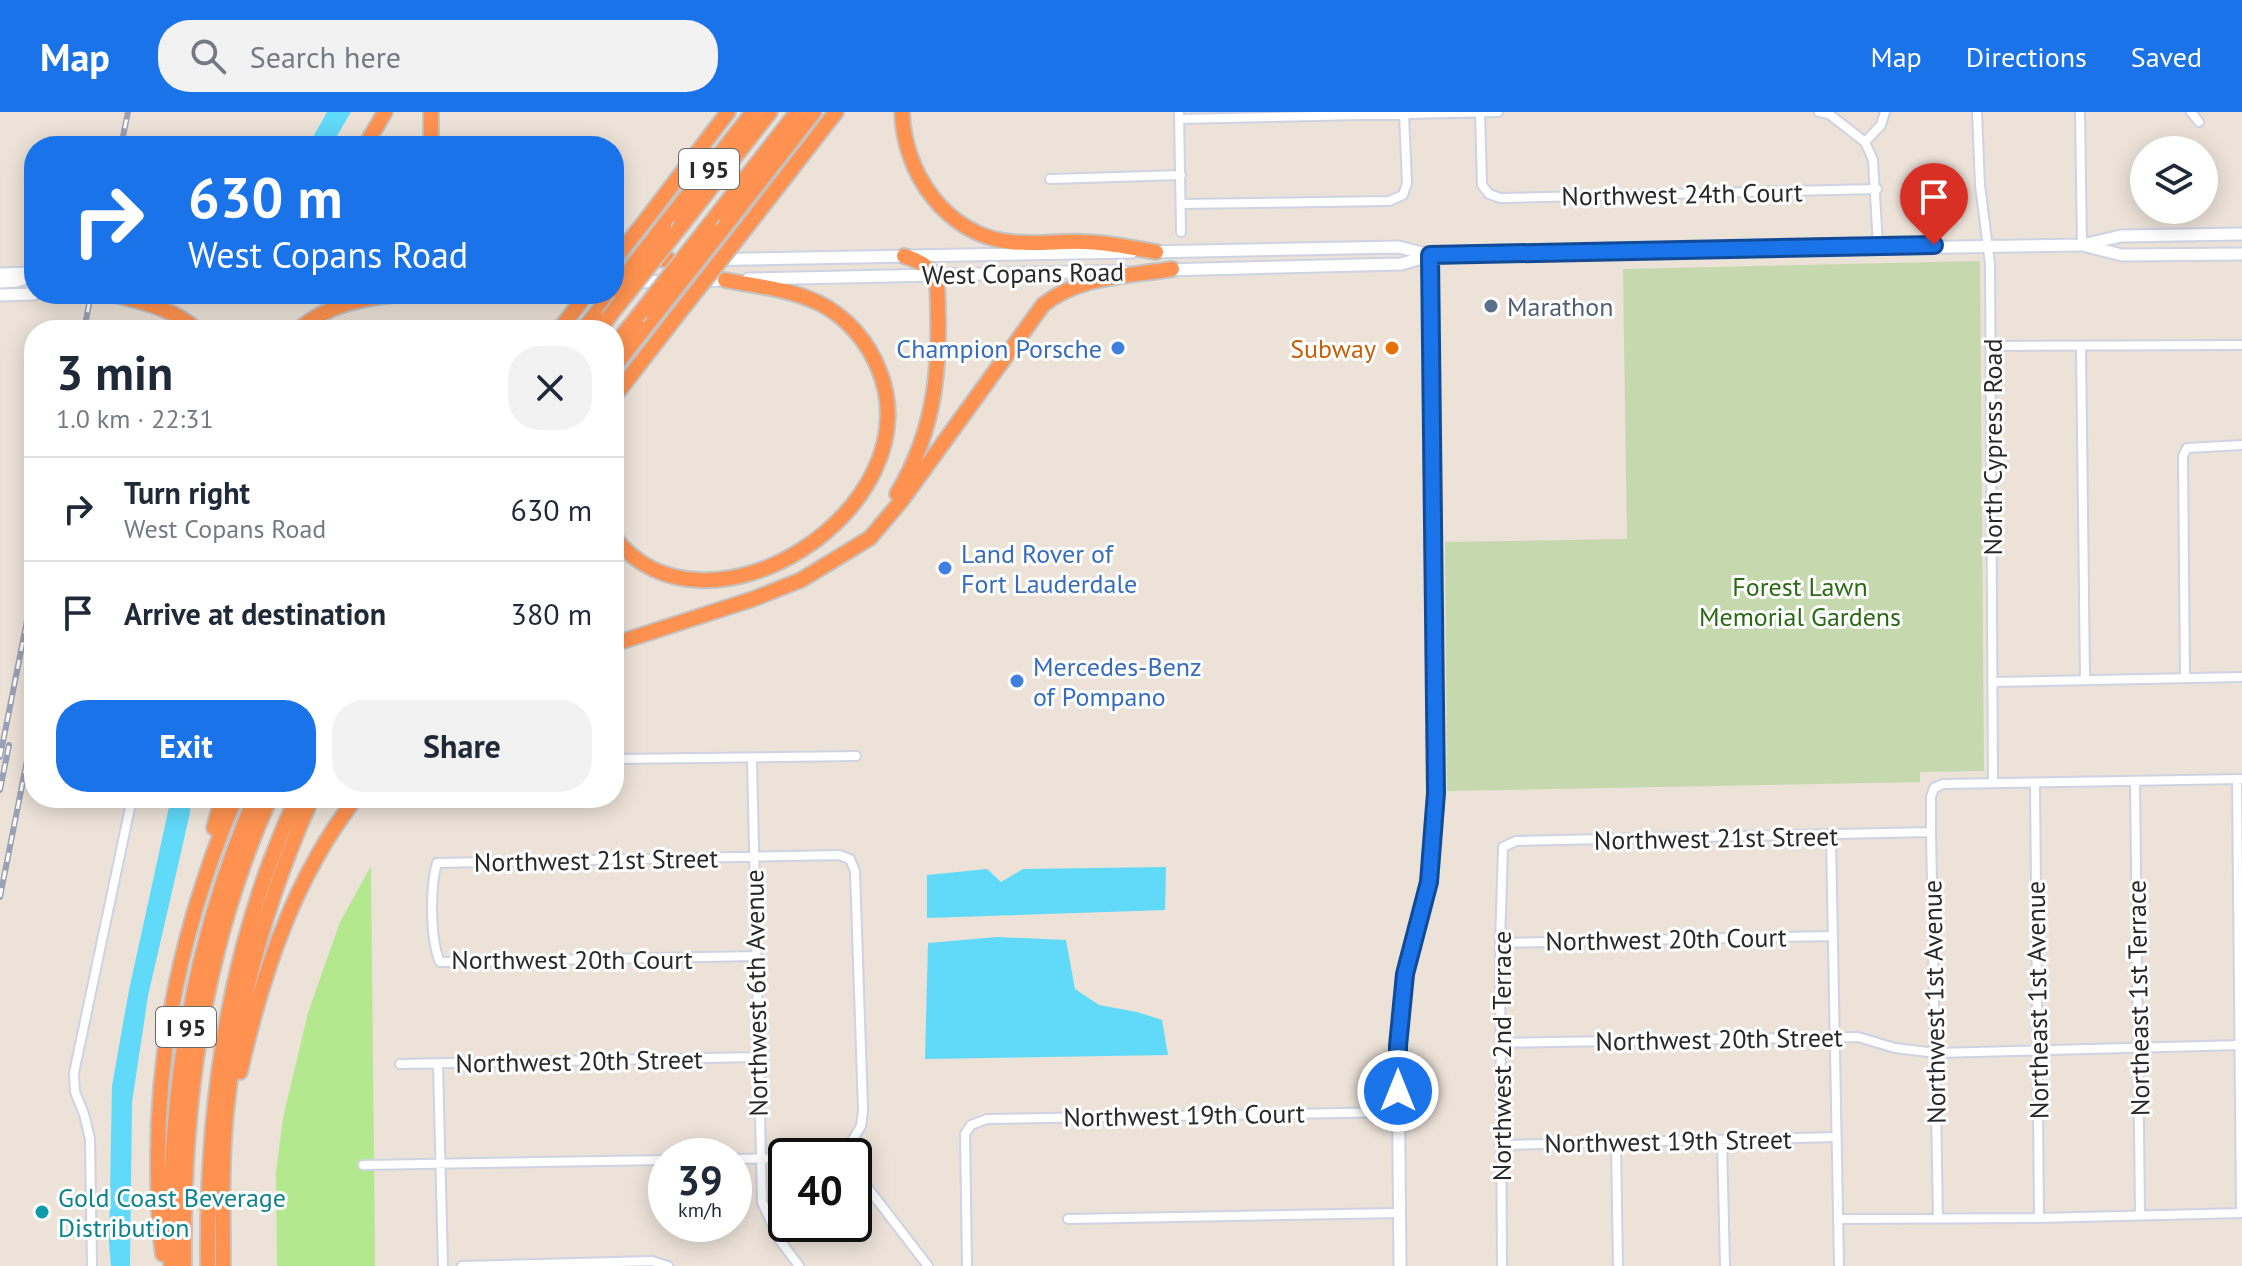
<!DOCTYPE html>
<meta charset="utf-8">
<style>
body{margin:0;font-family:"PT Sans",sans-serif;background:#f2f2f3;color:#1f2937;height:100vh;display:flex;flex-direction:column;font-size:30px;white-space:nowrap}
*{box-sizing:border-box;margin:0}
p{font-size:26px;color:#747a83}
.icon{flex:none;width:44px;height:44px;fill:none;stroke:currentColor;stroke-width:2;stroke-linecap:round;stroke-linejoin:round}
.map{position:relative;flex:1;overflow:hidden}
.side{position:absolute;left:24px;top:208px;width:600px;height:488px;display:flex;flex-direction:column;background:#fff;border-radius:32px;box-shadow:0 4px 20px #0003}
.side>*{flex:none}
.guide{position:absolute;left:24px;top:24px;width:600px;height:168px;border-radius:32px;box-shadow:0 4px 20px #0003;background:#1a73e8;color:#fff;overflow:hidden}
.tools{position:absolute;left:2130px;top:24px;display:grid;gap:16px}
.tools a{display:grid;place-items:center;width:88px;height:88px;border-radius:50%;background:#fff;box-shadow:0 4px 20px #0003;font-size:40px}
.speed{position:absolute;left:648px;top:1026px;display:flex;gap:16px;font-size:40px;font-weight:700;text-align:center}
.speed>*{display:grid;place-content:center;width:104px;height:104px;border-radius:50%;background:#fff;box-shadow:0 4px 20px #0003;line-height:1}
.speed small{font-size:20px;font-weight:400}
.speed .limit{border:4px solid #111;border-radius:12px;background:#fff;color:#111}
.pin{position:absolute;display:grid;place-items:center;width:68px;height:68px;color:#fff;margin:-82px -34px;border-radius:50% 50% 50% 0;rotate:-45deg;box-shadow:0 0 8px #0007}
.pin .icon{rotate:45deg}
.me{position:absolute;width:88px;margin:-44px;rotate:0deg;stroke-linejoin:round;filter:drop-shadow(0 0 6px #0008)}
.turn{display:flex;align-items:center;gap:28px;height:168px;padding:0 32px;font-size:36px}
.turn .icon{width:104px;height:104px;stroke-width:2.5}
.turn b{display:block;font-size:56px;line-height:68px}
.round{display:grid;place-items:center;flex:none;width:84px;height:84px;border-radius:32px;background:#f2f2f3}
.overview{display:flex;align-items:center;justify-content:space-between;height:136px;padding:0 32px}
h1{font-size:48px;font-weight:800;line-height:60px}
.button{display:flex;gap:16px;margin-top:auto;padding:16px 32px}
.button a{flex:1;height:92px;border-radius:32px;background:#1a73e8;color:#fff;font-size:32px;font-weight:800;line-height:92px;text-align:center}
.button a+a{background:#f2f2f3;color:#1f2937}
ul{padding:0;list-style:none}
li{display:flex;align-items:center;gap:24px;height:104px;padding:0 32px;border-top:2px solid #e0e1e3}
li div{flex:1}
li b{display:block;font-size:30px}
li em{font-style:normal}
header{display:flex;align-items:center;gap:48px;box-sizing:border-box;height:112px;padding:0 40px;background:#1a73e8;color:#fff}
header strong{font-size:38px}
nav{display:flex;gap:44px;margin-inline-start:auto;font-size:28px}
.search{width:560px;height:72px;background:#f2f2f3;display:flex;align-items:center;gap:20px;box-sizing:border-box;padding:0 28px;border-radius:32px;color:#747a83;font-size:30px}
.map>svg:first-child{display:block}
</style>
<header>
<strong>Map</strong>
<div class="search"><svg class="icon" aria-label="search" viewBox="0 0 24 24"><circle cx="10" cy="10" r="6"/><path d="M15 15l6 6"/></svg>Search here</div>
<nav><a>Map</a><a>Directions</a><a>Saved</a></nav>
</header>
<div class="map">
<svg width="2242" height="1154" viewBox="0 0 2242 1154">
<rect width="100%" height="100%" fill="#ece2d8"/>
<path fill="#b3e88f" d="M 371,754 L 375,1154 L 277,1154 L 276,1060 L 283,1006 L 308,901 L 340,810 Z"/>
<path fill="#c5d8ae" d="M 1980,149 L 1984,659 L 1920,660 L 1920,670 L 1447,679 L 1445,430 L 1627,427 L 1623,157 Z"/>
<path fill="#61d9f9" d="M 327,0 L 351,0 L 331,34 L 308,34 Z
M 171,686 L 191,686 L 190,701 L 148,884 L 132,990 L 130,1154 L 111,1154 L 109,1131 L 112,974 L 129,878 Z
M 1166,755 L 1165,798 L 927,806 L 927,763 L 987,757 L 1001,770 L 1023,757 Z
M 997,825 L 1066,828 L 1075,877 L 1099,893 L 1137,900 L 1162,908 L 1168,943 L 925,947 L 928,831 Z"/>
<g fill="none" stroke-linecap="round" stroke-linejoin="round">
<defs>
<path id="street" d="M 1179,0 L 1181,120
M 1480,0 L 1482,73 L 1489,82 L 1500,86 L 1877,77
M 1819,0 L 1829,2 L 1865,30 L 1873,48 L 1878,134
M 1977,0 L 1980,73 L 1990,152 L 1993,671
M 2080,0 L 2082,133
M 2191,0 L 2199,10
M 1179,7 L 1498,0
M 1865,30 L 1881,13 L 1885,0
M 1050,67 L 1181,63
M 1181,92 L 1389,89 L 1403,83 L 1407,71 L 1404,2
M 1991,234 L 2242,233
M 2081,235 L 2085,566
M 2185,565 L 2183,344 L 2187,336 L 2242,333
M 1992,570 L 2242,565
M 752,646 L 762,1090 L 779,1127 L 799,1154
M 614,647 L 856,644
M 2237,667 L 2241,1101
M 2135,669 L 2140,1103
M 2035,671 L 2039,1106
M 1831,724 L 1839,1154
M 1500,831 L 1831,824
M 755,844 L 440,850 C 430,828 430,774 437,751 L 839,743 L 850,747 L 855,759 L 863,998 L 861,1014 L 843,1044
M 1500,931 L 1858,925 L 1895,936 L 1936,941 L 2242,933
M 400,952 L 757,945
M 438,952 L 443,1154
M 1722,1028 L 1725,1154
M 1616,1031 L 1618,1154
M 1500,1033 L 1836,1025
M 734,1047 L 786,1046
M 363,1053 L 666,1048
M 854,1058 L 928,1154
M 1938,1106 L 1931,720 L 1931,685 L 1934,676 L 1943,672 L 2242,667
M 1068,1107 L 1399,1101
M 1838,1107 L 2039,1106 L 2242,1101
M 92,1154 L 90,1027 L 84,1002 L 75,980 L 74,961 L 132,686
M 462,1154 L 652,1149 L 668,1154
M 967,1154 L 965,1022 L 971,1013 L 987,1007 L 1398,1000
M 1502,1154 L 1500,831 L 1503,735 L 1516,729 L 1931,720"/>
<path id="secondary" d="M 2086,134 L 2122,143 L 2242,142
M 1149,140 L 1399,135 L 1430,143 L 2082,133 L 2121,124 L 2242,122
M 693,148 L 1132,140
M 1164,158 L 1401,152 L 1429,144
M 0,162 L 33,161
M 748,167 L 1123,159
M 0,170 L 17,169 L 34,163
M 632,170 L 731,168
M 0,183 L 34,182
M 1400,1154 L 1398,934 L 1405,862 L 1429,770 L 1436,681 L 1430,143"/>
<path id="highway" d="M 431,0 L 431,34
M 902,0 C 904,62 946,122 1010,130 C 1034,133 1059,129 1083,130 C 1107,130 1132,136 1156,140
M 365,34 L 385,0
M 749,112 L 836,0
M 642,113 L 728,0
M 664,113 L 753,0
M 709,113 L 797,0
M 726,113 L 814,0
M 681,114 L 770,0
M 614,141 L 669,148
M 111,182 C 142,190 173,196 197,218
M 298,218 C 328,192 361,187 399,182
M 559,218 L 587,182
M 583,218 L 611,182
M 599,218 L 608,206
M 614,234 L 637,205
M 614,255 L 654,204
M 614,285 L 676,205
M 897,382 C 938,314 941,248 937,170 C 931,154 919,149 904,144
M 614,425 C 705,543 935,397 879,258 C 868,230 847,205 819,191 C 790,177 756,174 725,168
M 614,532 L 753,487 L 801,468 L 870,426 L 902,388 L 1043,193 C 1078,164 1129,164 1172,157
M 214,716 L 222,686
M 240,960 C 262,863 294,765 356,686
M 163,1142 C 158,1110 158,1077 158,1044 C 158,920 187,801 235,686
M 171,1154 C 167,991 190,837 255,686
M 184,1154 C 182,992 203,836 270,686
M 208,1154 C 206,994 228,832 297,686
M 223,1154 C 223,1104 221,1052 226,1002 C 237,892 267,786 312,686"/>
</defs>
<use href="#street" stroke="#cdd3e3" stroke-width="12"/>
<use href="#secondary" stroke="#cdd3e3" stroke-width="15"/>
<use href="#highway" stroke="#c3c3c3" stroke-width="18"/>
<use href="#street" stroke="#fff" stroke-width="8"/>
<use href="#secondary" stroke="#fff" stroke-width="11"/>
<use href="#highway" stroke="#ff9250" stroke-width="14"/>
<defs>
<path id="rail" d="M 121,34 L 128,0
M 84,218 L 91,182
M 0,645 L 34,473
M 0,678 L 9,633
M 0,785 L 34,613"/>
</defs>
<use href="#rail" stroke="#9ba0b5" stroke-width="6"/>
<use href="#rail" stroke="#fff" stroke-width="3" stroke-dasharray="9" stroke-linecap="butt"/>
<defs>
<path id="highway-bridge" d="M 614,148 L 642,113
M 614,178 L 664,113
M 654,204 L 726,113
M 637,205 L 709,113
M 676,205 L 749,112
M 608,206 L 681,114"/>
</defs>
<use href="#highway-bridge" stroke="#c3c3c3" stroke-width="18" stroke-linecap="butt"/>
<use href="#highway-bridge" stroke="#ff9250" stroke-width="14"/>
</g>
<g fill="none" stroke-linecap="round" stroke-linejoin="round">
<defs>
<path id="route" d="M 1398,979 L 1398,934 L 1405,862 L 1429,770 L 1436,681 L 1430,143 L 1934,133"/>
</defs>
<use href="#route" stroke="#114b97" stroke-width="20"/>
<use href="#route" stroke="#1a73e8" stroke-width="14"/>
</g>
<circle fill="#5c6f8a" stroke="#fff" stroke-width="3" cx="1491" cy="194" r="8"/>
<g fill="#3f7fe0" stroke="#fff" stroke-width="3">
<circle cx="1118" cy="236" r="8"/>
<circle cx="945" cy="456" r="8"/>
<circle cx="1017" cy="569" r="8"/>
</g>
<circle fill="#e8710a" stroke="#fff" stroke-width="3" cx="1392" cy="236" r="8"/>
<circle fill="#0f9aa8" stroke="#fff" stroke-width="3" cx="42" cy="1100" r="8"/>
<g text-anchor="middle" dominant-baseline="central" stroke-width="6" stroke-linejoin="round" paint-order="stroke">
<g fill="#fff" stroke="#686868" stroke-width="2">
<rect x="679" y="37" width="60" height="40" rx="6"/>
<rect x="156" y="895" width="60" height="40" rx="6"/>
</g>
<g font-size="24" font-weight="bold" fill="#282828">
<text x="709" y="57">I 95</text>
<text x="186" y="915">I 95</text>
</g>
<g font-size="26" fill="#282828" stroke="#fff">
<text transform="translate(1682 82) rotate(-1)">Northwest 24th Court</text>
<text transform="translate(1023 161) rotate(-1)">West Copans Road</text>
<text transform="translate(1992 335) rotate(-90)">North Cypress Road</text>
<text transform="translate(1716 726) rotate(-1)">Northwest 21st Street</text>
<text transform="translate(596 748) rotate(-1)">Northwest 21st Street</text>
<text transform="translate(1666 827) rotate(-1)">Northwest 20th Court</text>
<text x="572" y="847">Northwest 20th Court</text>
<text transform="translate(756 881) rotate(-91)">Northwest 6th Avenue</text>
<text transform="translate(2138 886) rotate(-91)">Northeast 1st Terrace</text>
<text transform="translate(2037 888) rotate(-91)">Northeast 1st Avenue</text>
<text transform="translate(1934 890) rotate(-91)">Northwest 1st Avenue</text>
<text transform="translate(1719 927) rotate(-1)">Northwest 20th Street</text>
<text transform="translate(1501 944) rotate(-90)">Northwest 2nd Terrace</text>
<text transform="translate(579 949) rotate(-1)">Northwest 20th Street</text>
<text transform="translate(1184 1003) rotate(-1)">Northwest 19th Court</text>
<text transform="translate(1668 1029) rotate(-1)">Northwest 19th Street</text>
</g>
<g font-size="26" fill="#4e5e75" stroke="#fff" text-anchor="start">
<text x="1507" y="194">Marathon</text>
</g>
<g font-size="26" fill="#366cbe" stroke="#fff" text-anchor="start">
<text x="1102" y="236" text-anchor="end">Champion Porsche</text>
<text x="961" y="441">Land Rover of<tspan x="961" dy="30">Fort Lauderdale</tspan></text>
<text x="1033" y="554">Mercedes-Benz<tspan x="1033" dy="30">of Pompano</tspan></text>
</g>
<g font-size="26" fill="#c56008" stroke="#fff" text-anchor="end">
<text x="1376" y="236">Subway</text>
</g>
<g font-size="26" fill="#2a6a13" stroke="#fff">
<text x="1800" y="474">Forest Lawn<tspan x="1800" dy="30">Memorial Gardens</tspan></text>
</g>
<g font-size="26" fill="#0d838f" stroke="#fff" text-anchor="start">
<text x="58" y="1085">Gold Coast Beverage<tspan x="58" dy="30">Distribution</tspan></text>
</g>
</g>
</svg>
<div class="tools">
<a><svg class="icon" aria-label="layers" viewBox="0 0 24 24"><path d="M12 4l9 5-9 5-9-5zM3 14l9 5 9-5"/></svg></a>
</div>
<div class="speed"><div>39<small>km/h</small></div><div class="limit">40</div></div>
<div class="pin" style="left:1934px;top:133px;background:#d93025"><svg class="icon" aria-label="arrive" viewBox="0 0 24 24"><path d="M6 21V4h12l-3 4 3 4H6"/></svg></div>
<svg class="me" style="left:1398px;top:979px" viewBox="-20 -20 40 40"><circle r="17" fill="#1a73e8" stroke="#fff" stroke-width="3"/><path d="M0-11L8 9 0 5-8 9z" fill="#fff"/></svg>
<div class="guide">
<div class="turn"><svg class="icon" aria-label="right" viewBox="0 0 24 24"><path d="M7 20v-9h11M14 6l5 5-5 5"/></svg><div><b>630 m</b>West Copans Road</div></div>
</div>
<section class="side">
<div class="overview"><div><h1>3 min</h1><p>1.0 km · 22:31</p></div><a class="round"><svg class="icon" aria-label="close" viewBox="0 0 24 24"><path d="M6 6l12 12M18 6L6 18"/></svg></a></div>
<ul>
<li><svg class="icon" aria-label="right" viewBox="0 0 24 24"><path d="M7 20v-9h11M14 6l5 5-5 5"/></svg><div><b>Turn right</b><p>West Copans Road</p></div><em>630 m</em></li>
<li><svg class="icon" aria-label="arrive" viewBox="0 0 24 24"><path d="M6 21V4h12l-3 4 3 4H6"/></svg><div><b>Arrive at destination</b></div><em>380 m</em></li>
</ul>
<div class="button"><a>Exit</a><a>Share</a></div>
</section>
</div>
